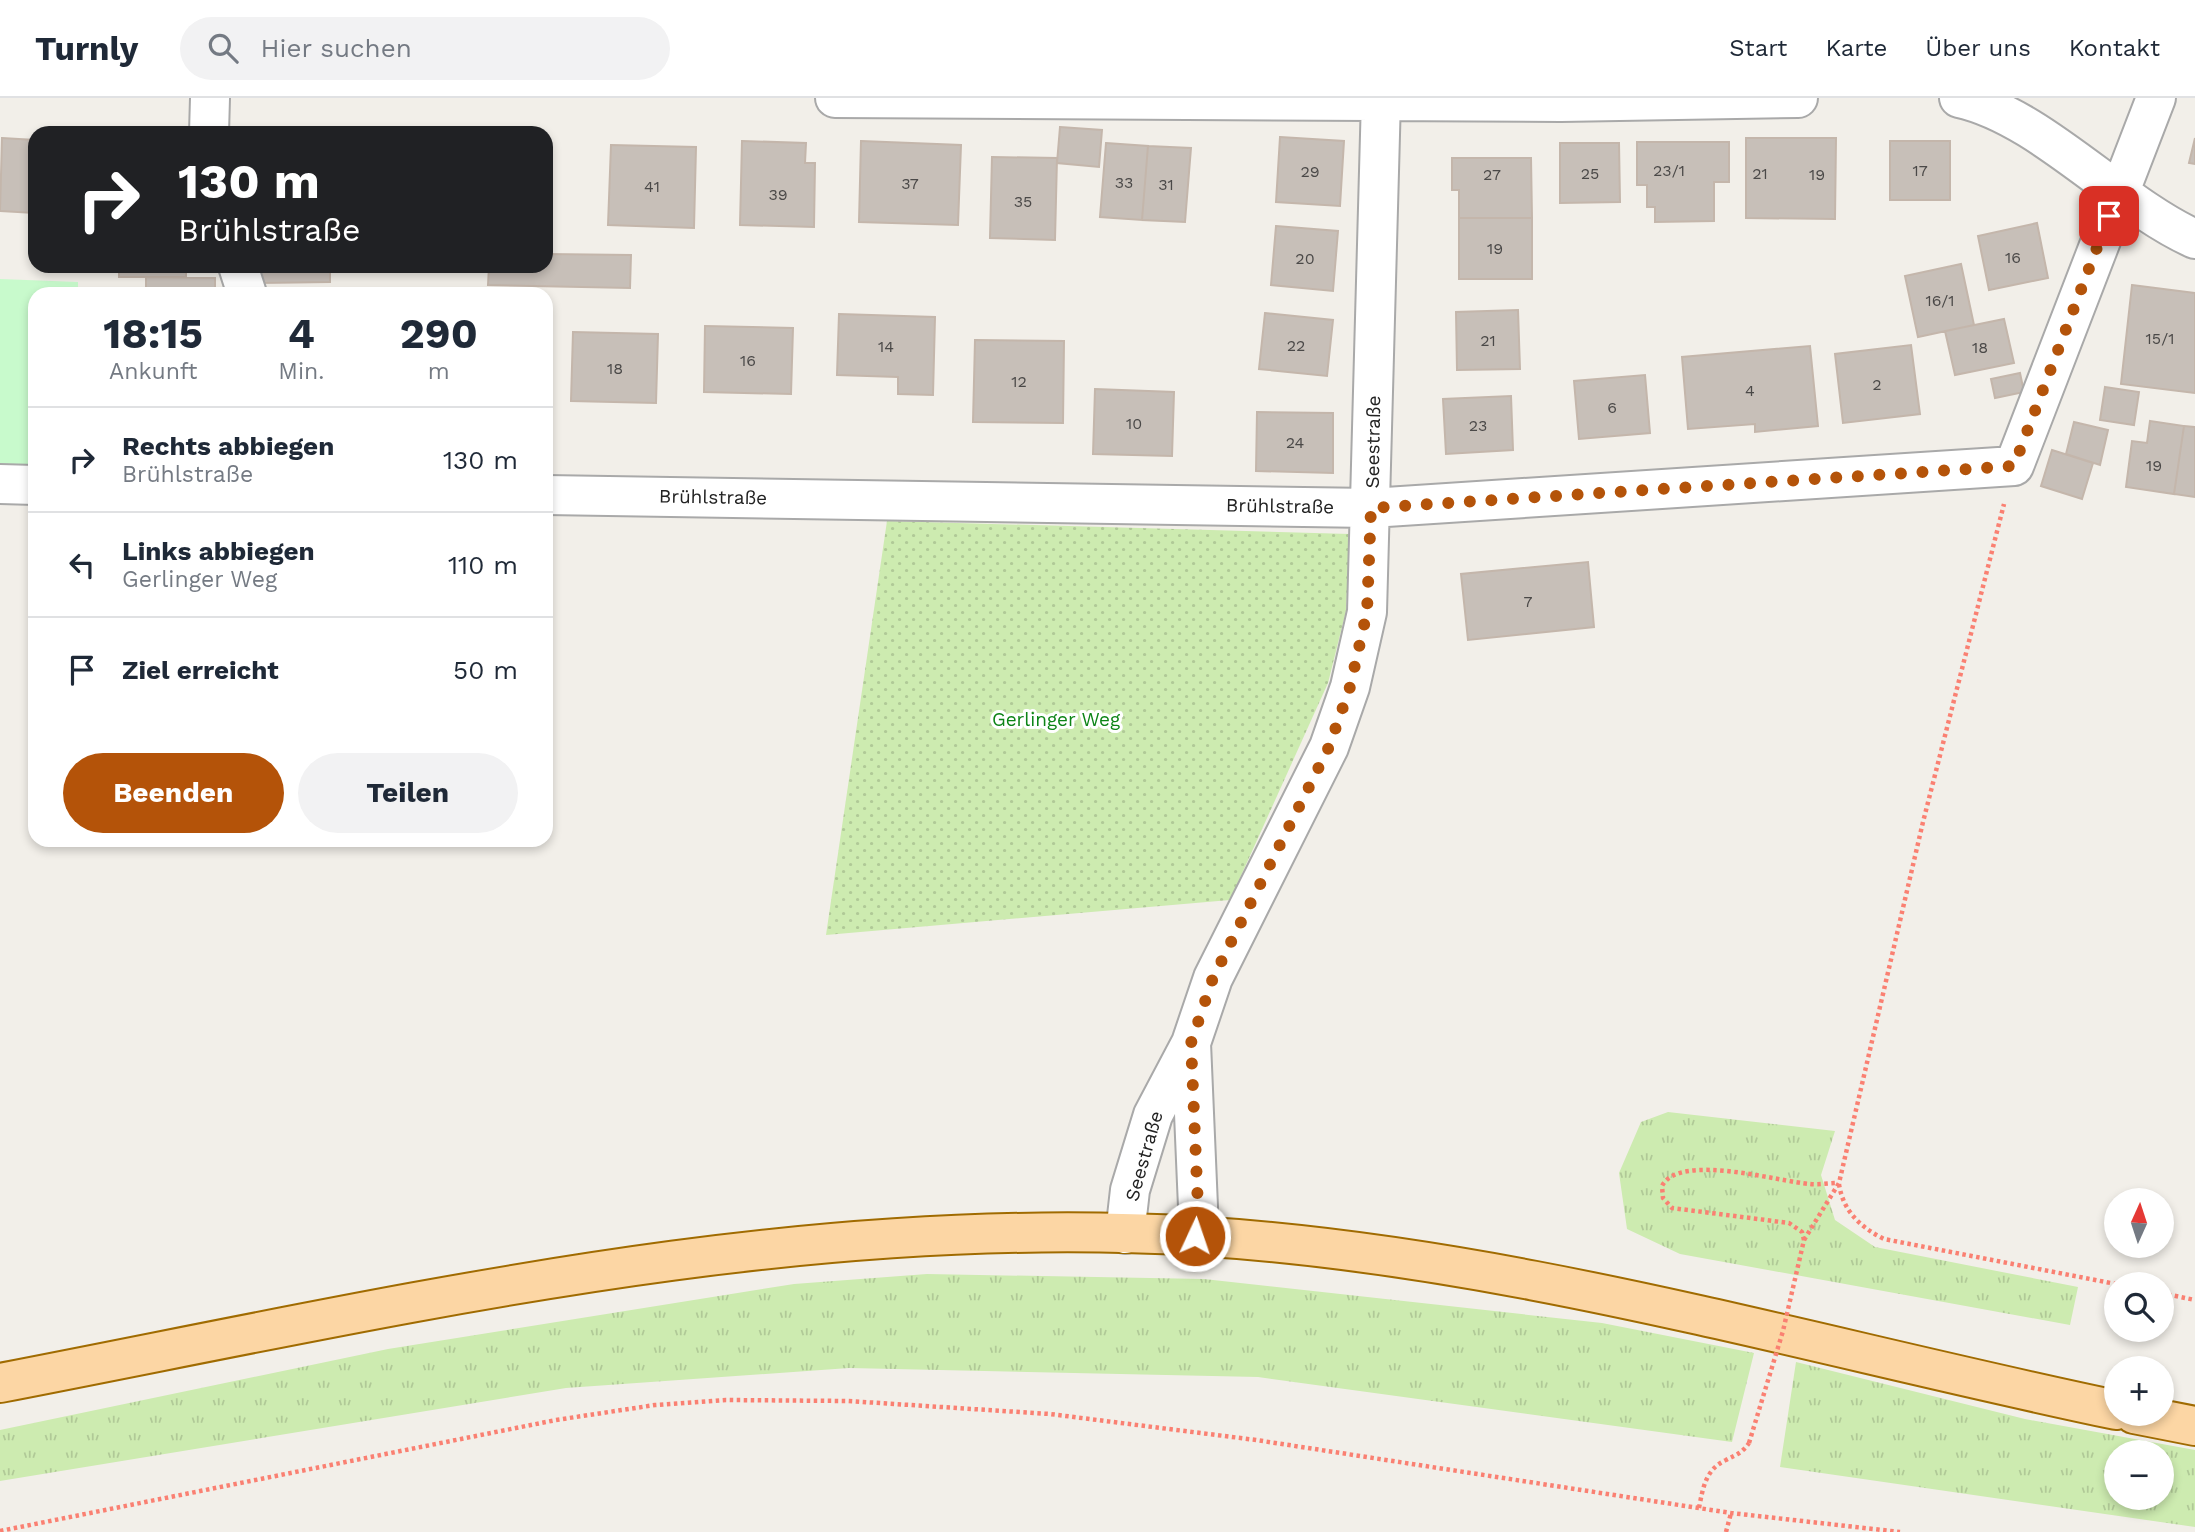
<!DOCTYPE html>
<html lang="de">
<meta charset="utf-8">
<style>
body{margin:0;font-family:"Work Sans",sans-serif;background:#f2f2f3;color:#1f2937;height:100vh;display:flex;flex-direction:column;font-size:26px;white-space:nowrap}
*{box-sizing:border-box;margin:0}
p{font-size:23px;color:#747a83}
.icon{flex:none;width:38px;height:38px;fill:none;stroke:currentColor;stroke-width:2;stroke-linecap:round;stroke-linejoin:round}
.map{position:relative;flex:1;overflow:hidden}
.details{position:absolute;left:28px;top:189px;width:525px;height:560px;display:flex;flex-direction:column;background:#fff;border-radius:21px;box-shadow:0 4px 10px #0003}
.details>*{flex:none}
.guide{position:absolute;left:28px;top:28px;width:525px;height:147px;border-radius:21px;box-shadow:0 4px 10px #0003;background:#202124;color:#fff;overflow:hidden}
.needle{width:46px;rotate:3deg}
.fabs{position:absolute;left:2104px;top:1090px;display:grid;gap:14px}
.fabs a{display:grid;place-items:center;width:70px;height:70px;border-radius:50%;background:#fff;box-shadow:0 4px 10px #0003;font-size:35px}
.pin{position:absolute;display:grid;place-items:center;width:60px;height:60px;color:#fff;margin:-30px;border-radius:14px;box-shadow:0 4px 10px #0006}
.me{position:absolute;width:77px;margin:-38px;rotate:3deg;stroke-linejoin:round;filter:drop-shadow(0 0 5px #0008)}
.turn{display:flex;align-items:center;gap:24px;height:147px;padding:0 35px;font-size:32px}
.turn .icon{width:91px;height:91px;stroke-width:2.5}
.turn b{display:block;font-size:49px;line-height:60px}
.eta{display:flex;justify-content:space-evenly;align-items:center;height:119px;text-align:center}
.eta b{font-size:42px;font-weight:700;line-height:49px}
.cta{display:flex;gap:14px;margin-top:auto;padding:14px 35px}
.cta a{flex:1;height:80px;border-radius:42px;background:#b45309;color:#fff;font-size:28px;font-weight:700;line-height:80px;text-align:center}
.cta a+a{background:#f2f2f3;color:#1f2937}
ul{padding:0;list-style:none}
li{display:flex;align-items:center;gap:21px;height:105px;padding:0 35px;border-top:2px solid #e0e1e3}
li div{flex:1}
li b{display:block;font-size:26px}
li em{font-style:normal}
header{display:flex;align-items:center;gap:42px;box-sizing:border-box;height:98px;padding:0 35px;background:#fff;border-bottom:2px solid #e0e1e3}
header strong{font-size:33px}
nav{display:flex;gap:38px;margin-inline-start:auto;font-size:24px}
.search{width:490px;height:63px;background:#f2f2f3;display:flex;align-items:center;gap:18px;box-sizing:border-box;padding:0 24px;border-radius:38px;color:#747a83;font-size:26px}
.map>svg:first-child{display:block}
</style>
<header>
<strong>Turnly</strong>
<div class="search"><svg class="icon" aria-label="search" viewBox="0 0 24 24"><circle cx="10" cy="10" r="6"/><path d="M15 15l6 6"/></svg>Hier suchen</div>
<nav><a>Start</a><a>Karte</a><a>Über uns</a><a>Kontakt</a></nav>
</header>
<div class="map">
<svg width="2195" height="1434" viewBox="0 0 2195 1434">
<defs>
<pattern id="grass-tufts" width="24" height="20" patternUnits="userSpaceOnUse" patternTransform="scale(1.75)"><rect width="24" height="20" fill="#cdebb0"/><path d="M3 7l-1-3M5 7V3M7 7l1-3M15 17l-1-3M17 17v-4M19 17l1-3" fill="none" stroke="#b0c997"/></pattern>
<pattern id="garden-dots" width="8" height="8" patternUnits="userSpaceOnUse" patternTransform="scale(1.75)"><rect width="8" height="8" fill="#cdebb0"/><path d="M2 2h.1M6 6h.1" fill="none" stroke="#b0c997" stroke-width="1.8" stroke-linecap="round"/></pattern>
</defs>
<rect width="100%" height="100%" fill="#f2efe9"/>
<path fill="url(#grass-tufts)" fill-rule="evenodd" d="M 1668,1014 L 1835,1033 L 1821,1077 L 1835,1122 L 1875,1149 L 2078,1189 L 2070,1227 L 1680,1156 L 1627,1131 L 1619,1075 L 1641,1024 Z
M 927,1176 L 1204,1181 L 1602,1225 L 1754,1255 L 1732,1344 L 1258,1279 L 849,1270 L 566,1290 L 0,1383 L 0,1332 L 388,1251 L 794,1186 Z
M 1796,1264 L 2025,1321 L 2195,1352 L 2195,1429 L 1780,1369 ZM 2116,1354 L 2161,1354 L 2161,1400 L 2116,1400 Z"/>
<path fill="#c8facc" d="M 0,181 L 78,184 L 78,196 L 35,196 L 35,367 L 0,366 Z"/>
<path fill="url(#garden-dots)" d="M 887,423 L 1350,436 L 1346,513 L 1328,585 L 1230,802 L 826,837 Z"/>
<path fill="#c7bfb8" stroke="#c4b6ab" stroke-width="2" d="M 1060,29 L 1102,32 L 1099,69 L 1057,65 Z
M 1280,39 L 1344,43 L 1340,108 L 1276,104 Z
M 2,40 L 35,42 L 34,115 L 0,113 Z
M 1746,40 L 1836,40 L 1835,121 L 1746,120 Z
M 2195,40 L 2195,66 L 2189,65 Z
M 742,43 L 806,45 L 805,65 L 815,65 L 814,129 L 740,127 Z
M 861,43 L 961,47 L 958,127 L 859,124 Z
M 1890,43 L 1950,43 L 1950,102 L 1890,102 Z
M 1637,44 L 1729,44 L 1729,84 L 1714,84 L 1714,123 L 1655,124 L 1655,109 L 1647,109 L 1647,87 L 1637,87 Z
M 546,45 L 548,45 L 546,103 Z
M 1106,45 L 1148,48 L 1142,122 L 1100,119 Z
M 1560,45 L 1619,45 L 1620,104 L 1560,105 Z
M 611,47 L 696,49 L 694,130 L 608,127 Z
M 1148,48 L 1191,50 L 1185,124 L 1142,122 Z
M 992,59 L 1057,60 L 1055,142 L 990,140 Z
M 1452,60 L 1531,60 L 1532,120 L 1459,120 L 1459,92 L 1452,92 Z
M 1459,120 L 1532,120 L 1532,181 L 1459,181 Z
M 2037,125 L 2048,180 L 1989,192 L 1978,138 Z
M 1276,128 L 1338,133 L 1333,193 L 1271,187 Z
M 546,156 L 631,157 L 630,190 L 488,187 L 489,168 L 546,168 Z
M 1961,166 L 1974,227 L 1918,239 L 1905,178 Z
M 119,168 L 186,168 L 186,179 L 119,179 Z
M 259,168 L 330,168 L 330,184 L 259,185 Z
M 146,179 L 215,180 L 215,196 L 146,196 Z
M 2132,187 L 2195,195 L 2195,295 L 2121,286 Z
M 1518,212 L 1520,271 L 1457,272 L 1456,214 Z
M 1265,215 L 1333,222 L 1327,278 L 1259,271 Z
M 839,216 L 935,219 L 933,297 L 898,296 L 898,279 L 837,277 Z
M 2004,221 L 2014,265 L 1955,277 L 1945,233 Z
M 705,228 L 793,230 L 791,296 L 704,294 Z
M 573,234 L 658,236 L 656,305 L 571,303 Z
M 975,242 L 1064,243 L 1063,325 L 973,324 Z
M 1911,247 L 1920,316 L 1843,325 L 1835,256 Z
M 1810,248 L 1818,328 L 1755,334 L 1755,326 L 1688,331 L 1682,259 Z
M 2020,275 L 2024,294 L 1995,300 L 1991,281 Z
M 1645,277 L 1650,335 L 1579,341 L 1574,283 Z
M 2105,289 L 2139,294 L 2134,327 L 2100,322 Z
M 1095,291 L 1174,294 L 1172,358 L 1093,356 Z
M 1511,298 L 1513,352 L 1446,356 L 1443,301 Z
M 1257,314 L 1333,315 L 1333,375 L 1256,373 Z
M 2150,323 L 2184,328 L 2174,396 L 2126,389 L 2132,343 L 2147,345 Z
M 2074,324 L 2108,332 L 2100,367 L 2066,356 Z
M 2184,328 L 2195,329 L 2195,399 L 2174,396 Z
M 2052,352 L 2093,365 L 2082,401 L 2041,388 Z
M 1588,464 L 1594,529 L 1468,542 L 1461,476 Z"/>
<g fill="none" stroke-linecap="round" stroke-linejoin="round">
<defs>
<path id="minor" d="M 835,0 L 1561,4 L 1798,0
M 1959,0 C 2041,18 2117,106 2195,141
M 209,35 L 210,0
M 238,168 L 247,196
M 0,386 L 35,387
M 546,397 L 1371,410 L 2014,368 L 2156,0
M 1191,945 L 1198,1109 L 1195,1138
M 1125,1136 L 1130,1092 L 1153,1017 L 1191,945 L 1213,880 L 1329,649 L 1350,589 L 1367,514 L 1381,0"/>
<path id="major" d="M 0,1285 C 394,1209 791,1114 1195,1138 C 1509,1157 1810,1248 2116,1312
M 2134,1316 L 2195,1328"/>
</defs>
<use href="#minor" stroke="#a9a9a9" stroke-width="42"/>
<use href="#major" stroke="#a06b00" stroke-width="42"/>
<path stroke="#fa8072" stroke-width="4.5" stroke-dasharray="3.5 3.5" stroke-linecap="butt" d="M 1839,1086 C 1843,1113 1860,1129 1884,1141 L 2116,1186
M 1804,1142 L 1839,1085 L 1923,724 L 2004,406
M 1804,1142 L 1802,1134 L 1789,1125 L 1672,1110 L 1663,1100 L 1662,1088 C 1679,1054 1780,1084 1810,1086 C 1819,1087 1829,1085 1838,1085
M 2161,1195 L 2195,1202
M 1699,1410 C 1703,1389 1706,1371 1726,1362 C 1737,1356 1741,1356 1749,1345
M 0,1433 L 556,1322 L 655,1307 L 726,1302 L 848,1303 L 1050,1316 L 1256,1342 L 1731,1415 L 1900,1434
M 1726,1434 L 1731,1415"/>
<use href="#minor" stroke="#fff" stroke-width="38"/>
<use href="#major" stroke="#fcd6a4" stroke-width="38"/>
<path stroke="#fa8072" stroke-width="4.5" stroke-dasharray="3.5 3.5" stroke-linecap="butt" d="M 1749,1345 L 1783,1233 L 1804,1142"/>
</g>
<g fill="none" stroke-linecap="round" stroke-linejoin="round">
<path stroke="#b45309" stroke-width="12" stroke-dasharray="0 21.6" d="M 1195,1138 L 1198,1109 L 1191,945 L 1213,880 L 1329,649 L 1350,589 L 1367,514 L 1371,410 L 2014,368 L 2109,118"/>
</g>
<g text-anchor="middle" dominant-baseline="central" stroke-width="6" stroke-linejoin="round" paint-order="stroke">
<g font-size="16" fill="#4b4948">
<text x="1669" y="72">23/1</text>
<text x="1920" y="72">17</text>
<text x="1310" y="73">29</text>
<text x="1590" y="75">25</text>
<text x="1760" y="75">21</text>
<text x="1492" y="76">27</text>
<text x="1817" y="76">19</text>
<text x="1124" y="84">33</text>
<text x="910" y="85">37</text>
<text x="1166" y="86">31</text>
<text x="652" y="88">41</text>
<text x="778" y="96">39</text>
<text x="1023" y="103">35</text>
<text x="1495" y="150">19</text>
<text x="2013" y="159">16</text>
<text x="1305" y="160">20</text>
<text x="1940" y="202">16/1</text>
<text x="2160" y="240">15/1</text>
<text x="1488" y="242">21</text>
<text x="1296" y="247">22</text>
<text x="886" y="248">14</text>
<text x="1980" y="249">18</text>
<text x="748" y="262">16</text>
<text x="615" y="270">18</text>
<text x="1019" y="283">12</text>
<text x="1877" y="286">2</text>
<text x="1750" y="292">4</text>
<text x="1612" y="309">6</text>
<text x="1134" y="325">10</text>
<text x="1478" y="327">23</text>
<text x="1295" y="344">24</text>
<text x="2154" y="367">19</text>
<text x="1528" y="503">7</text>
</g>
<g font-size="19" fill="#222" stroke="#fff">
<text transform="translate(1373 344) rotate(-89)">Seestraße</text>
<text transform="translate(713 399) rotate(1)">Brühlstraße</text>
<text transform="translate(1280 408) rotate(1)">Brühlstraße</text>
<text transform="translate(1144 1058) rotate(-74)">Seestraße</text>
</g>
<g font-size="19" fill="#0c8416" stroke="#fff">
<text x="1056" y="621">Gerlinger Weg</text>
</g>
</g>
</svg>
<div class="fabs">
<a><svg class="needle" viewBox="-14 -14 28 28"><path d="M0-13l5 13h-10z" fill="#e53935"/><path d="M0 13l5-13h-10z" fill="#747a83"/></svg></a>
<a><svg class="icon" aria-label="search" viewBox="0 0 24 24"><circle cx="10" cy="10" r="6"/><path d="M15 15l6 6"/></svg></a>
<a>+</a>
<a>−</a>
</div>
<div class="pin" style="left:2109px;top:118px;background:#d93025"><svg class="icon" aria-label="arrive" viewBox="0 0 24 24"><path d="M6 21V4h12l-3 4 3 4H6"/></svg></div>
<svg class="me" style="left:1195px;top:1138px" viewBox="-20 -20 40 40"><circle r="17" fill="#b45309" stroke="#fff" stroke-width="3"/><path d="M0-11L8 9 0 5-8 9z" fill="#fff"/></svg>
<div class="guide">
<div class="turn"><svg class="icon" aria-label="right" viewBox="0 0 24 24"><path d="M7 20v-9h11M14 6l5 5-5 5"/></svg><div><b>130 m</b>Brühlstraße</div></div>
</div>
<section class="details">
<div class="eta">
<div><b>18:15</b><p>Ankunft</p></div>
<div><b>4</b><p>Min.</p></div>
<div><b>290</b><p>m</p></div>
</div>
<ul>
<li><svg class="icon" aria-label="right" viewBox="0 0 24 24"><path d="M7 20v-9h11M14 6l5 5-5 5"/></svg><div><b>Rechts abbiegen</b><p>Brühlstraße</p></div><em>130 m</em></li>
<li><svg class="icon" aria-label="left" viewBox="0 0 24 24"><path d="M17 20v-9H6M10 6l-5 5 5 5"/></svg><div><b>Links abbiegen</b><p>Gerlinger Weg</p></div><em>110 m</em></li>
<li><svg class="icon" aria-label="arrive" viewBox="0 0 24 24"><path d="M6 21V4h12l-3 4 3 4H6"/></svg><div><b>Ziel erreicht</b></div><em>50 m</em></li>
</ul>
<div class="cta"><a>Beenden</a><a>Teilen</a></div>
</section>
</div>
